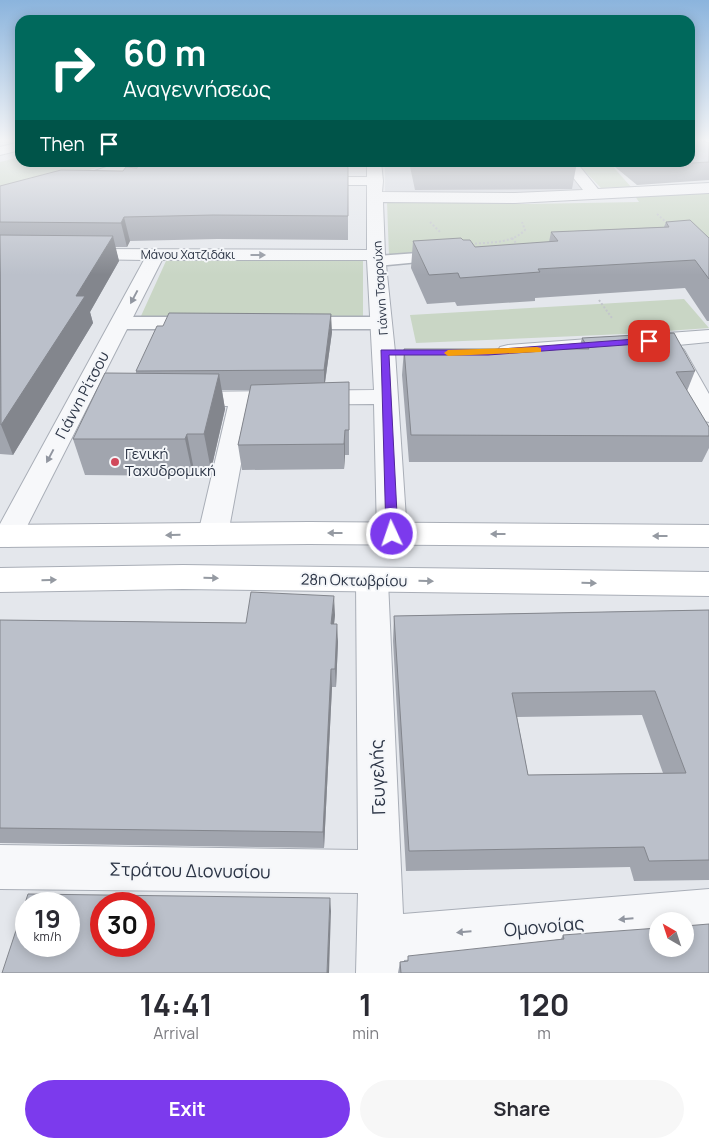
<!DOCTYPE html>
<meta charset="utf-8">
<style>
body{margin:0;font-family:Manrope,sans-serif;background:#f7f7f7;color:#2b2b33;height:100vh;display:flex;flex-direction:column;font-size:19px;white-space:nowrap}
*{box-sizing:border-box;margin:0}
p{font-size:16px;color:#7c7c81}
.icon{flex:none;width:28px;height:28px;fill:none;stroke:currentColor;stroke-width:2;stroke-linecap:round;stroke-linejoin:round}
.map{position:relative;height:973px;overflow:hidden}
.panel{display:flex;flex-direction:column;background:#fff;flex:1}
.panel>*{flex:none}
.hud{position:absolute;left:15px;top:15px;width:680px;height:152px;border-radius:15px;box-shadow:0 2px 12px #0003;background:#00695c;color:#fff;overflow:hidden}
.needle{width:32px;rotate:321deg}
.controls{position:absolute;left:649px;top:912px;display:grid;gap:10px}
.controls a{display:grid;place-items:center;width:45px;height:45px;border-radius:50%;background:#fff;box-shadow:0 2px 12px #0003;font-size:25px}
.speed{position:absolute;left:15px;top:892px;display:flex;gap:10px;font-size:25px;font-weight:700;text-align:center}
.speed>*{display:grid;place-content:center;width:65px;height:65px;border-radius:50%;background:#fff;box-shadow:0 2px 12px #0003;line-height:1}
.speed small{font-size:12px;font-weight:400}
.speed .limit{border:8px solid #d22;background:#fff;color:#111}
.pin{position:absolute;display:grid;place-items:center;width:42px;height:42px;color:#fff;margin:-21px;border-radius:10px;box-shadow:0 2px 8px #0006}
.me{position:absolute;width:55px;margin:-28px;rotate:357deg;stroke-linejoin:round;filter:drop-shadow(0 0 4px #0008)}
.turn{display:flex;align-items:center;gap:18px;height:105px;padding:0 25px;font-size:22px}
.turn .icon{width:65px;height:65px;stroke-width:2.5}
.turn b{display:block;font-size:35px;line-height:42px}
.then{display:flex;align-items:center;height:48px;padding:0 25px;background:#0003;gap:10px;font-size:19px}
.eta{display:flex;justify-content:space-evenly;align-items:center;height:85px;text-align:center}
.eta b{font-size:30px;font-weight:700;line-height:35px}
.primary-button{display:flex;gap:10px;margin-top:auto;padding:10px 25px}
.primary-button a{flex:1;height:58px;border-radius:30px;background:#7c3aed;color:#fff;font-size:20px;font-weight:700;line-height:58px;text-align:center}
.primary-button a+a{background:#f7f7f7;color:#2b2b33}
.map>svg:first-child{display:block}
</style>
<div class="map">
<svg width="709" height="973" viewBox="0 0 709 973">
<rect width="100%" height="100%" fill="#e4e7ec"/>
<path fill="#d2d6de" d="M 385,163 L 562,163 L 584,191 L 487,195 L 385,193 Z"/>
<path fill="#c9d6c5" d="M 20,157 L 20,162 L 113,163 L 0,196 L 0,162 Z
M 577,163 L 610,163 L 631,187 L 601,188 Z
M 709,192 L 709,264 L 676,237 L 389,256 L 387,202 L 526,204 L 639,202 L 635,196 Z
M 166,261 L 363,261 L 363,316 L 141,316 Z
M 684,299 L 709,328 L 624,334 L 416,343 L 410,315 Z"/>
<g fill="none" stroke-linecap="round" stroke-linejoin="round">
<defs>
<path id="pedestrian" d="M 445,251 L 451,253 L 453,256 L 451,259 L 377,266 L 371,264 L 369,261 L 371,258 L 377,256 Z
M 120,317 L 197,317 L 204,319 L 206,323 L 204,327 L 197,329 L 120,329 L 113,327 L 111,323 L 113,319 Z
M 297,317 L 382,317 L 389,319 L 391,323 L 389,327 L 382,329 L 297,329 L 290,327 L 288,323 L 290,319 Z"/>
<path id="minor" d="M 121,162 L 144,162 L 142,165 L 81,185 L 71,185 L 69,182 L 71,179 Z
M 367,162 L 381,162 L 383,181 L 382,192 L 515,193 L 583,190 L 561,162 L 576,162 L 598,189 L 709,183 L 709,193 L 515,203 L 383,202 L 385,255 L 395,352 L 407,534 L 402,542 L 392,545 L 382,542 L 377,534 L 374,404 L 252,405 L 228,534 L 223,542 L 213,545 L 203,542 L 198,534 L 228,406 L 187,406 L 179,404 L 175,399 L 179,394 L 187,392 L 374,390 L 367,260 L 162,260 L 18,544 L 8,547 L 0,544 L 0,524 L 144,260 L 80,259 L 74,258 L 71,254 L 74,250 L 80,249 L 367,250 L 367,185 L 310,185 L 305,184 L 303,181 L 305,178 L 310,177 L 367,177 Z
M 709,330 L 709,342 L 678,345 L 684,350 L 709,394 L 709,422 L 700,420 L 697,415 L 662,350 L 665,346 L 508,359 L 500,357 L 497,352 L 500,347 L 508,345 Z
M 372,569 L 383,572 L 388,581 L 403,914 L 709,889 L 709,935 L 685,937 L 685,921 L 658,921 L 658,939 L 404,960 L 404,973 L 356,973 L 358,893 L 0,889 L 0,845 L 358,850 L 356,581 L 361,572 Z"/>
<path id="secondary" d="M 20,142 L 20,150 L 0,155 L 0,147 Z
M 309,522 L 709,525 L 709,547 L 309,544 L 0,547 L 0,525 Z
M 183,565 L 709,572 L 709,596 L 183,589 L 0,592 L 0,568 Z"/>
</defs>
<use href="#pedestrian" stroke="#a9aeb7" stroke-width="3"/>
<use href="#minor" stroke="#a9aeb7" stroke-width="2"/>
<use href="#secondary" stroke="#a9aeb7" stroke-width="2"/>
<path stroke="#c2c5cb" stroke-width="2" stroke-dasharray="2 2" stroke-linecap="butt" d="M 657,214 L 667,223
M 430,222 L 440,232
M 512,238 L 519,247
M 471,244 C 490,242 511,244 525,230 L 522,222
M 599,300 L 612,318"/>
<use href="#pedestrian" fill="#f7f8fa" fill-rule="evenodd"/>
<use href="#minor" fill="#f7f8fa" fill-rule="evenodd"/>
<use href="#secondary" fill="#fff" fill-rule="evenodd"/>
</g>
<path fill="#a1a5ae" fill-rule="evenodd" d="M 690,139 L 709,139 L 709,180 L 637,185 L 609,162 L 690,162 ZM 701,140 L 709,140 L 708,143 Z
M 148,162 L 347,162 L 348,168 L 348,240 L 217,239 L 130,241 L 127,247 L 115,247 L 119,261 L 90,312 L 93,323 L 13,455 L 0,454 L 0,186 L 123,171 L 149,166 Z
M 409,162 L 577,162 L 572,189 L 415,190 Z
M 666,222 L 709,238 L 709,321 L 707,321 L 685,288 L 535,298 L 535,301 L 457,306 L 455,302 L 427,304 L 411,268 L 413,241 L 463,240 L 475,247 L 549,242 L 551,232 L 664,227 Z
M 332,332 L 325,383 L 349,382 L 349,455 L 345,455 L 344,469 L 242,470 L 238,445 L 250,390 L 222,390 L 225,409 L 211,470 L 194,470 L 193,476 L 85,475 L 73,439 L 136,373 L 136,371 Z
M 582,338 L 695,371 L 687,391 L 709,427 L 709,448 L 702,462 L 409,462 L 402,375 L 404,349 L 579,349 Z
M 709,610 L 709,880 L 634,881 L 630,867 L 406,871 L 393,641 L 394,616 ZM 642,715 L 663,773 L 528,775 L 517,717 Z
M 335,615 L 334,624 L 338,642 L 336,687 L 332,687 L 324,848 L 0,843 L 0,620 L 246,623 Z
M 563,935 L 709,973 L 398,973 L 400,962 L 561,939 Z"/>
<path fill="#83868d" d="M 124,217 L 130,241 L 127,247 L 121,223 Z
M 113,236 L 119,261 L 90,312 L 93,323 L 13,455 L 1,425 L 76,296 Z
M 331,314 L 332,332 L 324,389 L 324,370 Z
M 219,374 L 225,409 L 211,470 L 204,434 Z
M 345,430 L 345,455 L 344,469 L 344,444 Z
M 187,434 L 194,470 L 193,476 L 185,439 Z
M 334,596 L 335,615 L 332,642 L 331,624 Z
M 337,624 L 338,642 L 336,687 L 335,669 Z
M 331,669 L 332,687 L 324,848 L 323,832 Z
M 330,898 L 331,911 L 329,973 L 327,973 Z"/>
<path fill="#bbc0ca" stroke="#83868d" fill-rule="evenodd" d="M 690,139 L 699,139 L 709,143 L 709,162 L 642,166 L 637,162 L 690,162 Z
M 416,162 L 570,162 L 416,164 Z
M 347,165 L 348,168 L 348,216 L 213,215 L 124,217 L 121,223 L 0,222 L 0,186 L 61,170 L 123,171 L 126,167 L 137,168 L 138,166 Z
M 690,220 L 709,238 L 709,279 L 695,260 L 538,269 L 540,272 L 460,278 L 458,273 L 429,275 L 413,241 L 461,238 L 463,240 L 470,240 L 475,247 L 558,241 L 551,232 L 669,227 L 666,222 Z
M 0,235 L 113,236 L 76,296 L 85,296 L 1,425 Z
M 169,313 L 331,314 L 324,370 L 136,371 L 157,326 L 163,326 Z
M 674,333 L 695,371 L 676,372 L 709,427 L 709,436 L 411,435 L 404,349 L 589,349 L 582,338 Z
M 105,373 L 219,374 L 204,434 L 187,434 L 185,439 L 73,439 Z
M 349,382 L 349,430 L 345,430 L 344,444 L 238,445 L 251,385 Z
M 251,592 L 334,596 L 331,624 L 337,624 L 335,669 L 331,669 L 323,832 L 0,828 L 0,620 L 246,623 Z
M 709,610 L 709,860 L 649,861 L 644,847 L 409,851 L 394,616 ZM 655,691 L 686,773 L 528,775 L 512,693 Z
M 28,894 L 330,898 L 327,973 L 2,973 ZM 26,904 L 69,904 L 69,946 L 26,946 ZM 101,904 L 144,904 L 144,946 L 101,946 Z
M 709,924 L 709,973 L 401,973 L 400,962 L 408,961 L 408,956 L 564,939 L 563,935 L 658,928 L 658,949 L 685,949 L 685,926 Z"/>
<defs><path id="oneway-solid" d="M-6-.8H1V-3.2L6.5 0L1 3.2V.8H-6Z" transform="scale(1.25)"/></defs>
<g fill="#9196a0">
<use href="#oneway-solid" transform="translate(258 255)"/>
<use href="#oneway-solid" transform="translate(134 297) rotate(118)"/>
<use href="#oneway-solid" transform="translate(50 456) rotate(118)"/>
<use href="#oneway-solid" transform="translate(626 919) rotate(175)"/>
<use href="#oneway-solid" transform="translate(464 932) rotate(175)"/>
</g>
<g fill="#959aa2">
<use href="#oneway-solid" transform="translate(335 533) rotate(-180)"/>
<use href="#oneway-solid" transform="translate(498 534) rotate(-180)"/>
<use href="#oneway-solid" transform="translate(173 535) rotate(179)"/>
<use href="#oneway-solid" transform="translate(660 536) rotate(-180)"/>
<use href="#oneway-solid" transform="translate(211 578) rotate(1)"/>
<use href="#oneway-solid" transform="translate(49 580) rotate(-1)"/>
<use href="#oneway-solid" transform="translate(426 581) rotate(1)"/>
<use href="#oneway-solid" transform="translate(589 583) rotate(1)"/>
</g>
<linearGradient id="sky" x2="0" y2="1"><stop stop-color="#8bb4dd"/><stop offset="0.51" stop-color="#f3f4f6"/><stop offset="1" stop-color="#f3f4f6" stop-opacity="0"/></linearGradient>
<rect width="709" height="275" fill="url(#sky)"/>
<path fill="#7c3aed" stroke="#51269a" d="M 649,338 L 654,341 L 652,343 L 488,355 L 389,355 L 398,534 L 396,537 L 388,537 L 386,534 L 381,350 L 488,350 Z"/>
<path fill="#f59e0b" d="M 537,347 L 541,348 L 541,352 L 448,356 L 444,353 L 448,350 Z"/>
<circle fill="#d1495b" stroke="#f4f6f9" stroke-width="2" cx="115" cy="462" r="5"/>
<g text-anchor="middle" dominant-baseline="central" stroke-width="4" stroke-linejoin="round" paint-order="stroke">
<g font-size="12" fill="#2b3445" stroke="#f4f6f9">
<text x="188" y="254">Μάνου Χατζιδάκι</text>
<text transform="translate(380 288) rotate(-94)">Γιάννη Τσαρούχη</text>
</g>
<g font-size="15" fill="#2b3445" stroke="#f4f6f9">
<text transform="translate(82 395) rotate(-62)">Γιάννη Ρίτσου</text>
<text transform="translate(354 580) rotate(1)">28η Οκτωβρίου</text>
</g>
<g font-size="15" fill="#2b3445" stroke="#f4f6f9" text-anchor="start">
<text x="125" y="453">Γενική<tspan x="125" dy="17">Ταχυδρομική</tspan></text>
</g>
<g font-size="18" fill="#2b3445" stroke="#f4f6f9">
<text transform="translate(377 777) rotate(-92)">Γευγελής</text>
<text transform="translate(190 870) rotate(1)">Στράτου Διονυσίου</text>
<text transform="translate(544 926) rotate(-5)">Ομονοίας</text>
</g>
</g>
</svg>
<div class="controls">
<a><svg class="needle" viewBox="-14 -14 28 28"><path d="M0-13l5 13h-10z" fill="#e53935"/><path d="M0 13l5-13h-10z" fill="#7c7c81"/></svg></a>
</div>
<div class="speed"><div>19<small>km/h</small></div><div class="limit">30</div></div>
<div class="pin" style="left:649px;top:341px;background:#d93025"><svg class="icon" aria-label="arrive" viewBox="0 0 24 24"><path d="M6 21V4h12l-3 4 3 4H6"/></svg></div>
<svg class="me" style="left:392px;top:534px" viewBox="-20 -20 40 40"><circle r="17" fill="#7c3aed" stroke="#fff" stroke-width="3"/><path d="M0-11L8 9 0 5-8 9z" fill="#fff"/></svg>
<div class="hud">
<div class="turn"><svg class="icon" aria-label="right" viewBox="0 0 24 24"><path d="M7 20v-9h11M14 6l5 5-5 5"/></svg><div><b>60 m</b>Αναγεννήσεως</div></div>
<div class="then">Then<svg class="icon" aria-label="arrive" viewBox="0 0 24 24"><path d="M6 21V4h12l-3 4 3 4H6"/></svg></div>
</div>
</div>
<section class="panel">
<div class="eta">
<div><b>14:41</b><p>Arrival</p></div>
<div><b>1</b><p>min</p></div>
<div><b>120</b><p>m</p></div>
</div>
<div class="primary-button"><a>Exit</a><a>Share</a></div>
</section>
